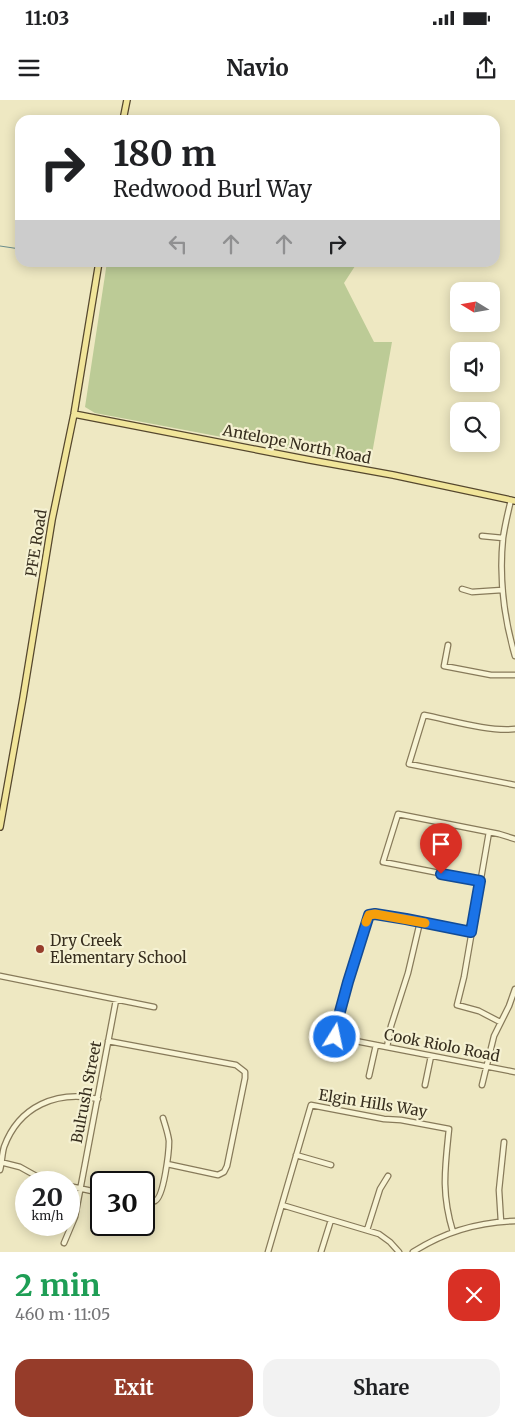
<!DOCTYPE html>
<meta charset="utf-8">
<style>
body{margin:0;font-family:Merriweather,serif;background:#f2f2f2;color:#202124;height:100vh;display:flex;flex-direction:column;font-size:19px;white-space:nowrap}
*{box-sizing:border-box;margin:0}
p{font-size:16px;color:#757577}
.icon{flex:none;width:28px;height:28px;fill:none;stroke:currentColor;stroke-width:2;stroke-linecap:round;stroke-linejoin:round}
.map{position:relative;height:1152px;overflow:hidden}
.sheet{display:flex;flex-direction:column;background:#fff;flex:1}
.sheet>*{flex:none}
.top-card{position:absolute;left:15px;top:15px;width:485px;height:152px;border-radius:15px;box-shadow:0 2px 12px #0003;background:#fff;color:#202124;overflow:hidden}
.needle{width:32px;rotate:281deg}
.fabs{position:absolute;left:450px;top:182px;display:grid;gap:10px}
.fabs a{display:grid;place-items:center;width:50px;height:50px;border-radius:10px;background:#fff;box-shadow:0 2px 12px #0003;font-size:25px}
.speed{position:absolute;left:15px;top:1071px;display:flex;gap:10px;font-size:25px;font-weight:700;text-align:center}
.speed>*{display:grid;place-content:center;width:65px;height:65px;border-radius:50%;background:#fff;box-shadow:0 2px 12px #0003;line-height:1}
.speed small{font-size:12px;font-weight:400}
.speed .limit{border:2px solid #111;border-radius:8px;background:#fff;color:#111}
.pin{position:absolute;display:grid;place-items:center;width:42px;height:42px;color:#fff;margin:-51px -21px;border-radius:50% 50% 50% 0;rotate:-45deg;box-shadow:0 0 5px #0007}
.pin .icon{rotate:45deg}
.me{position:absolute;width:55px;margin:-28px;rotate:10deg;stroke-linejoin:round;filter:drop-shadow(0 0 4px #0008)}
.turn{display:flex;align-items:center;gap:18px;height:105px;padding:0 15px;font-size:22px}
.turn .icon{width:65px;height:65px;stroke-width:2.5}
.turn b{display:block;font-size:35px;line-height:42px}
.lanes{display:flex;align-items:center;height:48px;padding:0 15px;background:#0003;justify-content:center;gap:25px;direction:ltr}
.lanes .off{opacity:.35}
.round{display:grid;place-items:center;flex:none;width:52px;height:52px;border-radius:15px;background:#f2f2f2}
.head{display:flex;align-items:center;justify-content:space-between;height:85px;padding:0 15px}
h1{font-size:30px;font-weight:700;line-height:38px;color:#1e9e55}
.action{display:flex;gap:10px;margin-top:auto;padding:10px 15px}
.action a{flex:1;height:58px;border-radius:15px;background:#963c2a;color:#fff;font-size:20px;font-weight:700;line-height:58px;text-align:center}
.action a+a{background:#f2f2f2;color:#202124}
.status{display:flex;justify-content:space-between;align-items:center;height:35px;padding:0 25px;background:#fff;direction:ltr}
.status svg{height:14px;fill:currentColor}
header{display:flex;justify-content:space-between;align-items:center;height:65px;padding:0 15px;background:#fff;font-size:22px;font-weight:700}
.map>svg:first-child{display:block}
</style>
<div class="status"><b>11:03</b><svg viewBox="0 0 49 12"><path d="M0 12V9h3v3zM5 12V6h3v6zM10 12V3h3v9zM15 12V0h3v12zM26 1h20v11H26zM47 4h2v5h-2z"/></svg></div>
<header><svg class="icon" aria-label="menu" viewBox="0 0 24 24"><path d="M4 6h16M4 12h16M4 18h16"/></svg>Navio<svg class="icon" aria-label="share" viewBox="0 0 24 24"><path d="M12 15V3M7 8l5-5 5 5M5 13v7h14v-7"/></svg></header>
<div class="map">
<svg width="515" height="1152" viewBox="0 0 515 1152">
<rect width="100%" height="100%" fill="#eee8c2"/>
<path fill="#bccb96" d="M 107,162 L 357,163 L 344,183 L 374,242 L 392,242 L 370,365 L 95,313 L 85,307 Z"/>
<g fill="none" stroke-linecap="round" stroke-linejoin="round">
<path stroke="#6c8e8c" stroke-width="1" d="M 0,146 L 20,149"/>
<defs>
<path id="minor" d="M 511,400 C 508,412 505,425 503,438 C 499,477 504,518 515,556
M 482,436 L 503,438
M 462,489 L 472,492 L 502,490
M 448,545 L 444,566 L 491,575 L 515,575
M 515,629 C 489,632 450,620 424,615 L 409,664 L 515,685
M 489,732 L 464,877 L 457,905 L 479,911 L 500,922
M 480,781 L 383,762 L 398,714 L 499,734 L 515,739
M 471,832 L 406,819 L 375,814 L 369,815 L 348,882 L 335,930 L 335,937 L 515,972
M 0,876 L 154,907
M 108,941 L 236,965 L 245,972 L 245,978 L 227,1066 L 224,1072 L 218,1075 L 167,1064
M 387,947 L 391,926 L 408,873 L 420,822
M 369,976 L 376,945
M 425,985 L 431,956
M 482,985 L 494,936 L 509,906 L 515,889
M 296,1055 L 331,1065
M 0,1062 L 20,1067 L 38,1077 L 50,1082
M 0,1070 C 2,1062 2,1054 4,1047 C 19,1006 57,990 98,999
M 69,1086 L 101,1093
M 144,1101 C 147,1102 152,1103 155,1101 C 164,1097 169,1051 169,1041 C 168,1033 165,1025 163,1018
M 282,1105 L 379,1134 L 390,1142 L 399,1152
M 501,1122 L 499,1090 L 504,1042
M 367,1130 L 380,1089 L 388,1076
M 64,1143 L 75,1117 L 116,900
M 268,1152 L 311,1005 L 384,1019 L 401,1020 L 449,1029 C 445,1068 441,1093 453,1132
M 321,1152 L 331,1120
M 413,1152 C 444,1132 478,1122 515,1121"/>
<path id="major" d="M 123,20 L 127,0
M 74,314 L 310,360 L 393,375 L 515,401
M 0,727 L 23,598 L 52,420 L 74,314 L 99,162"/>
</defs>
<use href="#minor" stroke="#877a5a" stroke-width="7"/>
<use href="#major" stroke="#55472e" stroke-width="8"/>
<use href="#minor" stroke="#f8f4d5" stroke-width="4.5"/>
<use href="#major" stroke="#f1e59a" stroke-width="5.5"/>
</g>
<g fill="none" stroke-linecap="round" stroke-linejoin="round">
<defs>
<path id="route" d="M 335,937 L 335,930 L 348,882 L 369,815 L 375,814 L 406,819 L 471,832 L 480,781 L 441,774"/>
</defs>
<use href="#route" stroke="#114b97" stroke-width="12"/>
<use href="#route" stroke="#1a73e8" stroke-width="9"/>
<path stroke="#f59e0b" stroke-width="9" d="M 366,822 L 369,815 L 375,814 L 425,823"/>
</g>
<circle fill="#963c2a" stroke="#f5f1d2" stroke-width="2" cx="40" cy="849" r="5"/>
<g text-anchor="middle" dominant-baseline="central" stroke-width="4.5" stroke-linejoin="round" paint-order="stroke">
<g font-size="15" fill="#372e1e" stroke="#f5f1d2">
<text transform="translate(297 344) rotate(11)">Antelope North Road</text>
<text transform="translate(36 443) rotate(-81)">PFE Road</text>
<text transform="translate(442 945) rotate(11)">Cook Riolo Road</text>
<text transform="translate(86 992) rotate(-79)">Bulrush Street</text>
<text transform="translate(373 1003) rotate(9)">Elgin Hills Way</text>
</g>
<g font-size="15" fill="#372e1e" stroke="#f5f1d2" text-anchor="start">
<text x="50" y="840">Dry Creek<tspan x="50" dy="17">Elementary School</tspan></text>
</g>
</g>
</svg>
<div class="fabs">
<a><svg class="needle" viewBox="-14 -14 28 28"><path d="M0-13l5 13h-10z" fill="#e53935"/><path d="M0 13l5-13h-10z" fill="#757577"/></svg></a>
<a><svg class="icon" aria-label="sound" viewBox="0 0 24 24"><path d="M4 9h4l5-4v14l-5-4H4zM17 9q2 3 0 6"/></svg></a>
<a><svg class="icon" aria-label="search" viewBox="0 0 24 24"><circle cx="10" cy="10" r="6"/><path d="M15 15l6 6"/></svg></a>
</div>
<div class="speed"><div>20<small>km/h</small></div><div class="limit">30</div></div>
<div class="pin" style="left:441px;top:774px;background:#d93025"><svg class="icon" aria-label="arrive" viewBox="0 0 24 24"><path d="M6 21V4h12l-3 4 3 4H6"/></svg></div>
<svg class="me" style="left:335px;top:937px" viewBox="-20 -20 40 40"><circle r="17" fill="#1a73e8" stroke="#fff" stroke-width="3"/><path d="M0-11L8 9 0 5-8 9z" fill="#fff"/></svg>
<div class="top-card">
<div class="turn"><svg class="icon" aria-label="right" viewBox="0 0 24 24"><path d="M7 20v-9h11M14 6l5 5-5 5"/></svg><div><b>180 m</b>Redwood Burl Way</div></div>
<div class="lanes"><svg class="icon off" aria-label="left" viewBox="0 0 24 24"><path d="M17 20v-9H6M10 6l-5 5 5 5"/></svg><svg class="icon off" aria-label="ahead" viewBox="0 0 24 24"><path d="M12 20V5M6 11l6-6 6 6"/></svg><svg class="icon off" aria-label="ahead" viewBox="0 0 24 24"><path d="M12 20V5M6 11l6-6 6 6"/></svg><svg class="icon" aria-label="right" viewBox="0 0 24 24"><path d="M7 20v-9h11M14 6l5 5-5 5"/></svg></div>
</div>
</div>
<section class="sheet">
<div class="head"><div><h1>2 min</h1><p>460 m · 11:05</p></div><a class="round" style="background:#d93025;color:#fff"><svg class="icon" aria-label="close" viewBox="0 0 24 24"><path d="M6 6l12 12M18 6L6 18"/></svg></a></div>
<div class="action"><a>Exit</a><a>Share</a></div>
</section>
